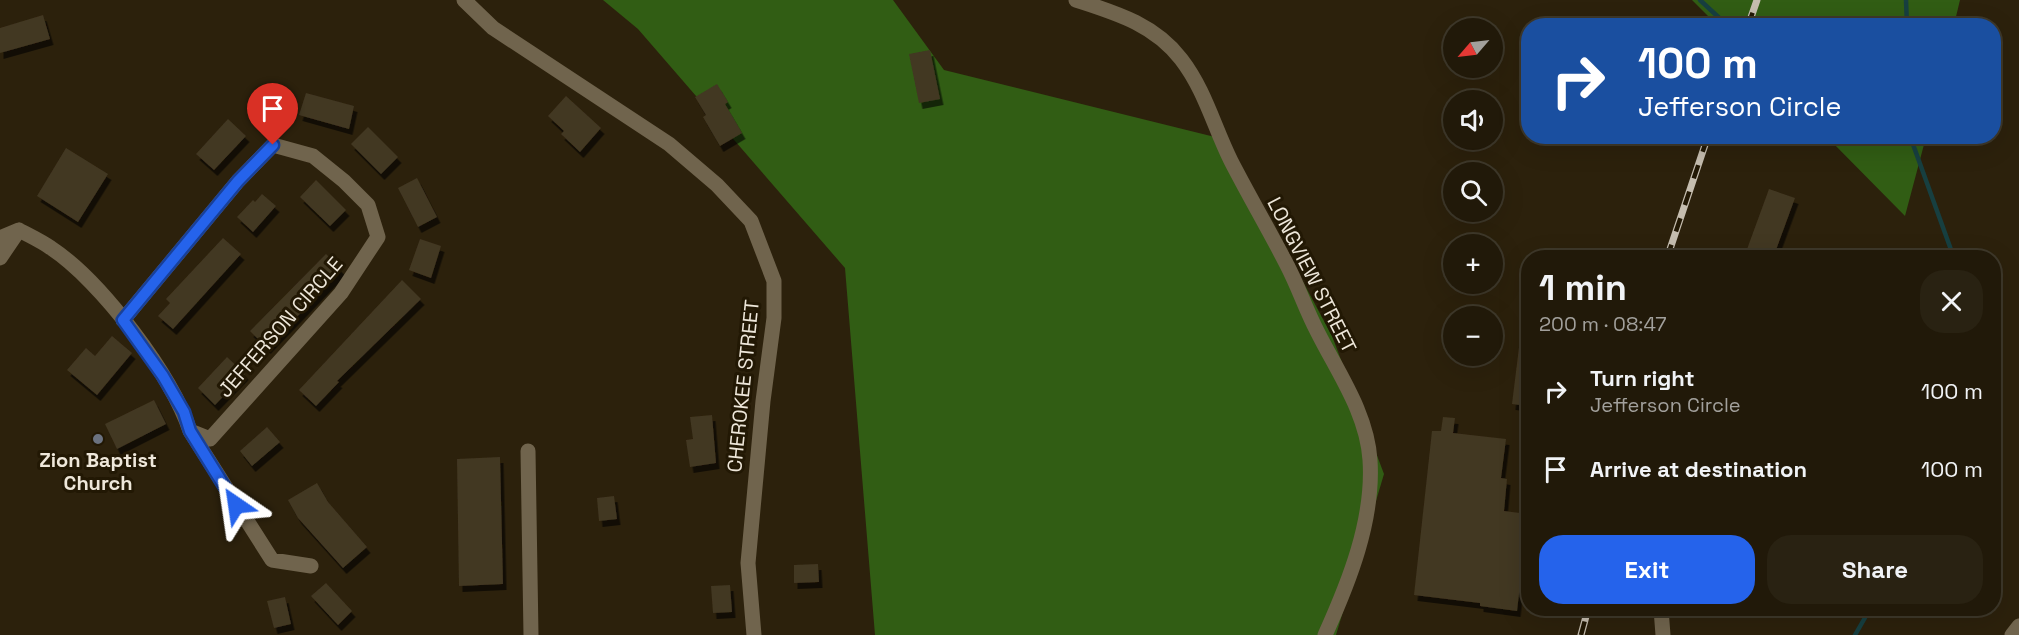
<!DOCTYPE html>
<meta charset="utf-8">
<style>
body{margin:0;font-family:"Space Grotesk",sans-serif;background:#292212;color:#f1f3f6;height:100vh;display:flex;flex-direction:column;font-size:22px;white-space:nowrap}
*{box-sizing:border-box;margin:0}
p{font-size:20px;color:#a2a09c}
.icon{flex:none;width:33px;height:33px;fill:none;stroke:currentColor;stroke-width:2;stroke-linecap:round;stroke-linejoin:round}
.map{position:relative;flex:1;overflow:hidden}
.drawer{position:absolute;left:1521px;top:250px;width:480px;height:366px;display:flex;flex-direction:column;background:#211909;border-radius:24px;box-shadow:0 6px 24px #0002,0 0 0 2px #3e382a}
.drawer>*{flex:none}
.guide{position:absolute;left:1521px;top:18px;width:480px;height:126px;border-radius:24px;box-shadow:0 6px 24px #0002,0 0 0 2px #3e382a;background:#1a4fa0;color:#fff;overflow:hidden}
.needle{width:39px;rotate:242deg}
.buttons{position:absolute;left:1443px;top:18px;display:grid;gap:12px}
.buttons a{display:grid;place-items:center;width:60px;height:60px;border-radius:50%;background:#211909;box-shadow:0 6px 24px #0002,0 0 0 2px #3e382a;font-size:30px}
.pin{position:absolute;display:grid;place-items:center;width:51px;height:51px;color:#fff;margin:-62px -26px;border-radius:50% 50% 50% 0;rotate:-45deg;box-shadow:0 0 6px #0007}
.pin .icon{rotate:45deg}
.me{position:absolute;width:66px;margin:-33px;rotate:328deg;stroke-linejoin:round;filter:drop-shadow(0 0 4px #0008)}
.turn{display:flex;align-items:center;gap:21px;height:126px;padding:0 18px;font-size:27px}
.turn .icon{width:78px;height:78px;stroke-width:2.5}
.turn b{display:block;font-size:42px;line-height:51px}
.round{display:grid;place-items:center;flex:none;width:63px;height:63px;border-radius:24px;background:#292212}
.summary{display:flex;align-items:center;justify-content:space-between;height:102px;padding:0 18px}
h1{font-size:36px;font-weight:700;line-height:45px}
.primary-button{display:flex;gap:12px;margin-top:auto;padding:12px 18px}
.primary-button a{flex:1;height:69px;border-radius:24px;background:#2563eb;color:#fff;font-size:24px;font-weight:700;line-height:69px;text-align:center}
.primary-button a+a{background:#292212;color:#f1f3f6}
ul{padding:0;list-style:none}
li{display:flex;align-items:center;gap:18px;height:78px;padding:0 18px}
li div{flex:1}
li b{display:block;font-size:22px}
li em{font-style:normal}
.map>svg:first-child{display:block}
</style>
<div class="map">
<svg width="2019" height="635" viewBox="0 0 2019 635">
<defs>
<filter id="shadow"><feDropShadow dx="3.5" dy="6" stdDeviation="0" flood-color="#0009"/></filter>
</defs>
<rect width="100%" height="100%" fill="#2c210c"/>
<path fill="#315d14" d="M 603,0 L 893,0 L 944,70 L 1227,140 L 1332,336 L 1384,474 L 1336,635 L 875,635 L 845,268 L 638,29 Z
M 1692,0 L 1960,0 L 1954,25 L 1718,26 Z
M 1827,137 L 1926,137 L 1905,216 Z"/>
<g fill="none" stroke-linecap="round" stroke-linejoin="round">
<path stroke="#173f40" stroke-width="4.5" d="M 1700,0 L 1728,26
M 1906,0 L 1907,26
M 1910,136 L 1954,258
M 1855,635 L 1870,609"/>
</g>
<path fill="#423722" filter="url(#shadow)" d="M 43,15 L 50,39 L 0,53 L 0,28 Z
M 930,50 L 940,99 L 919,103 L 909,54 Z
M 717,84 L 728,102 L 725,104 L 742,133 L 720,146 L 703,117 L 706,115 L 695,97 Z
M 306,93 L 354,106 L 349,129 L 299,115 Z
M 274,95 L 283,114 L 257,127 L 247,107 Z
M 566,96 L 601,128 L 580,152 L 561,134 L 564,131 L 548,116 Z
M 228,119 L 246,136 L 214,170 L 196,154 Z
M 368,127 L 398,157 L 381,174 L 351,144 Z
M 66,148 L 108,174 L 78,222 L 37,196 Z
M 417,178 L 437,217 L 418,227 L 398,188 Z
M 316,180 L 346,210 L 330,226 L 300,197 Z
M 1769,189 L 1795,198 L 1773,258 L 1762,258 L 1746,252 Z
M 262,194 L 276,206 L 253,232 L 237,217 L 253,200 L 255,202 Z
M 223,238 L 241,254 L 173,329 L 158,316 L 170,303 L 166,299 Z
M 420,239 L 441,246 L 431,278 L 409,270 Z
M 326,254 L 342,270 L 267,348 L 250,331 Z
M 402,280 L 421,299 L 337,381 L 339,382 L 316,406 L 299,390 Z
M 1521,331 L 1528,331 L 1528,406 L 1512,404 Z
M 112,336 L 132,353 L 97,395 L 67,370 L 86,348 L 95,356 Z
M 227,357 L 245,374 L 215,405 L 198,388 Z
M 154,400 L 166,424 L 117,449 L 105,424 Z
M 712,415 L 716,463 L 690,467 L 686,440 L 693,439 L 690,417 Z
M 1443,417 L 1455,418 L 1453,433 L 1506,439 L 1501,478 L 1507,479 L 1504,511 L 1528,514 L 1528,586 L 1520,585 L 1517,611 L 1480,606 L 1480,603 L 1414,595 L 1432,431 L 1441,431 Z
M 267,427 L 280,442 L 252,466 L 240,451 Z
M 500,457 L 503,584 L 459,586 L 457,459 Z
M 317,483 L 328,502 L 367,547 L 343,568 L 298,518 L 288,500 Z
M 614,496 L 617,519 L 599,521 L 597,498 Z
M 818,564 L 819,582 L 794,583 L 794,565 Z
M 326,583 L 352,611 L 338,625 L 311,596 Z
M 730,585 L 732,612 L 713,613 L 711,586 Z
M 285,597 L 291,624 L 274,628 L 267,601 Z"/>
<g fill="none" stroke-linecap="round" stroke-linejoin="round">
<path stroke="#70644d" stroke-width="15" d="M 464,0 L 493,28 L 669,144 L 717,185 L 751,221 L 774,281 L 774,318 L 763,401 L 748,563 L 754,635
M 1076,0 C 1116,13 1154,24 1181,59 C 1205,90 1214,127 1231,161 C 1249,196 1269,230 1287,265 C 1298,286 1306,310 1317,331 C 1338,373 1367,413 1370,460 C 1374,520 1349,582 1325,635
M 0,238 L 19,230 C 30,236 41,241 51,248 C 101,281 172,375 190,431 L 272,560 L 311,566
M 0,258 L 19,230
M 123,320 L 238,181 L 273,145 L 313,156 L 344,181 L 368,205 L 378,237 L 341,293 L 210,439 L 190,431
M 528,451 L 531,635
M 1661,609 L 1663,635
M 2012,635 L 2019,626"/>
<defs>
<path id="rail" d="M 1748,26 L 1757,0
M 1667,258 L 1708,136
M 1581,635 L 1588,609"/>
</defs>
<use href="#rail" stroke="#c5bdaf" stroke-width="7"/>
<use href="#rail" stroke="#221804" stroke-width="4.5" stroke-dasharray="14" stroke-linecap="butt"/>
</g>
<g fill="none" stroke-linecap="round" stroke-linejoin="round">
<defs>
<path id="route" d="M 236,505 L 190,431 L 184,412 L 163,376 L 123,320 L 238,181 L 273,145"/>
</defs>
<use href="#route" stroke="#184099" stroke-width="15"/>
<use href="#route" stroke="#2563eb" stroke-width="10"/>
</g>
<circle fill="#6b7280" stroke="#221804" stroke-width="2" cx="98" cy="439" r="6"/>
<g text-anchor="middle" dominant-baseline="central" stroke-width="6" stroke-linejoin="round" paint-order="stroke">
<g font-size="20" fill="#eee7da" stroke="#221804">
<text transform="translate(1312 275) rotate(63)">LONGVIEW STREET</text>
<text transform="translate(280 327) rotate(-49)">JEFFERSON CIRCLE</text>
<text transform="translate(743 386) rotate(-84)">CHEROKEE STREET</text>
</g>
<g font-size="20" font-weight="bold" fill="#eee7da" stroke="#221804">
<text x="98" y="460">Zion Baptist<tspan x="98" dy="23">Church</tspan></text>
</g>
</g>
</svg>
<div class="buttons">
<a><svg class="needle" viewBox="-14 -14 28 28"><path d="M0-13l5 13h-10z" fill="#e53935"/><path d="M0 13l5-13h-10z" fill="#a2a09c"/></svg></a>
<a><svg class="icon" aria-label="sound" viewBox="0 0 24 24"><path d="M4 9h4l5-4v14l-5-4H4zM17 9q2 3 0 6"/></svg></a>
<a><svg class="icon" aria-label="search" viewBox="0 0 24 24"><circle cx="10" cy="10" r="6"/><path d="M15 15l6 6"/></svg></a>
<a>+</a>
<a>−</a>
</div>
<div class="pin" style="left:273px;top:145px;background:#d93025"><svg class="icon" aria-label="arrive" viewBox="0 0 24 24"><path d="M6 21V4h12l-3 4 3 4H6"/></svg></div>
<svg class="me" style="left:236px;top:505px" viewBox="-20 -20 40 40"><path d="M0-17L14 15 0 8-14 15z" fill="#2563eb" stroke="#fff" stroke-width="4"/></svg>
<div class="guide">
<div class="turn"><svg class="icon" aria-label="right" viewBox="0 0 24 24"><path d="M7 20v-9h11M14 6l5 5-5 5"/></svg><div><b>100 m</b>Jefferson Circle</div></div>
</div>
<section class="drawer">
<div class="summary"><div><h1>1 min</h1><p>200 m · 08:47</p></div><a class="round"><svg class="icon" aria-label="close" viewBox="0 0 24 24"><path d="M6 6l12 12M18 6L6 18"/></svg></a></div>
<ul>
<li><svg class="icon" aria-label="right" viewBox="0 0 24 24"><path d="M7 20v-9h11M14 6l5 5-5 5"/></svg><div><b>Turn right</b><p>Jefferson Circle</p></div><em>100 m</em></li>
<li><svg class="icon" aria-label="arrive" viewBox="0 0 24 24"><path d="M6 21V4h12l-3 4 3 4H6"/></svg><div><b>Arrive at destination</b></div><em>100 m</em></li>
</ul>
<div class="primary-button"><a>Exit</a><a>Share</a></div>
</section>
</div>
